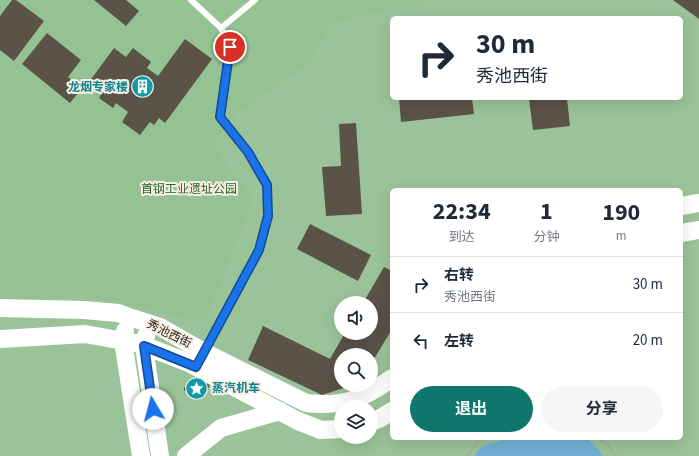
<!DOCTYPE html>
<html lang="zh">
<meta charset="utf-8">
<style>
body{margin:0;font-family:"Source Sans 3","Noto Sans SC",sans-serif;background:#f6f6f7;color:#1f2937;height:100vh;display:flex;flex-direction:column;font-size:15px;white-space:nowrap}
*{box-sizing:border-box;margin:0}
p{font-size:13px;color:#747a83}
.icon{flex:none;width:22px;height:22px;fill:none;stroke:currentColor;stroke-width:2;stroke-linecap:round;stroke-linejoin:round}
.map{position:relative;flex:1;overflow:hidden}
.panel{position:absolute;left:390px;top:188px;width:293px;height:252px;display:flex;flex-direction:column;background:#fff;border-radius:6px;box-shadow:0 4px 16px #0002}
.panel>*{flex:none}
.banner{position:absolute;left:390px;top:16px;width:293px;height:84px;border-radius:6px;box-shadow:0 4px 16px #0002;background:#fff;color:#1f2937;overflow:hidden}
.controls{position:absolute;left:334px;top:296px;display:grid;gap:8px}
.controls a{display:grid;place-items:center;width:44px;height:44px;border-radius:50%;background:#fff;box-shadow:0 4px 16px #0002;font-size:20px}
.pin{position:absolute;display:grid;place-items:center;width:34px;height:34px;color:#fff;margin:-17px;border:2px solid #fff;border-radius:50%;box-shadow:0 1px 4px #0007}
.me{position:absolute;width:44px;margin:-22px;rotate:352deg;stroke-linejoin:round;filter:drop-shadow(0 0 3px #0008)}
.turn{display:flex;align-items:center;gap:14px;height:84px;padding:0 20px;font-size:18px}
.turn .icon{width:52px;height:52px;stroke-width:2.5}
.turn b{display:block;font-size:28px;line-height:34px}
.eta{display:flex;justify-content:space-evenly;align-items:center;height:68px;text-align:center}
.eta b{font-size:24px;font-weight:700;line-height:28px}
.primary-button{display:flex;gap:8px;margin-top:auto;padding:8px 20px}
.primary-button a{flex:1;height:46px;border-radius:24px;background:#0f766e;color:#fff;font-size:16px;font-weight:700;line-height:46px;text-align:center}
.primary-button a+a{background:#f6f6f7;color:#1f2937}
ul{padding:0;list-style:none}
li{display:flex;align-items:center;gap:12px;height:56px;padding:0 20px;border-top:1px solid #e0e1e3}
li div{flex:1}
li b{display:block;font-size:15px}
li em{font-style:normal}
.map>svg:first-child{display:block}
</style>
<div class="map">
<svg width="699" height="456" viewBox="0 0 699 456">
<rect width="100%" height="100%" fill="#eae1d4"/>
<path fill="#9bc399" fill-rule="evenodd" d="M 0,0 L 699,0 L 699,456 L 0,456 ZM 392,18 L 681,18 L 681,98 L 392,98 ZM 392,190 L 681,190 L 681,438 L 392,438 ZM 341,303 L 371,303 L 371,333 L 341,333 ZM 341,355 L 371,355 L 371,385 L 341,385 ZM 341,407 L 371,407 L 371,437 L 341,437 Z"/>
<path fill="#94c293" d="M 0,0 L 434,0 L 331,23 L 309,63 L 237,113 L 212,145 L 253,199 L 205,323 L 87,296 L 0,304 Z"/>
<path fill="#73b0d4" d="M 502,438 L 587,438 L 598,449 L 603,456 L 474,456 C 482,444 487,443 501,441 Z"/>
<path fill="#5b5248" d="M 12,0 L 16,0 L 44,21 L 14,61 L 0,50 L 0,16 Z
M 94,0 L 126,0 L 139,11 L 126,26 Z
M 673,0 L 699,0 L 699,19 Z
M 47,33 L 81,60 L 68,77 L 82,88 L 70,103 L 22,64 Z
M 185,39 L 212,59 L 165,123 L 159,118 L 154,125 L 150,122 L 140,135 L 122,122 L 128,112 L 116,103 L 113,108 L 99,98 L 102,93 L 89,82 L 114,48 L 126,57 L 133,48 L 151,62 L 147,68 L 158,76 Z
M 399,98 L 472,98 L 474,114 L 401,122 Z
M 529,98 L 567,98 L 570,126 L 533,130 Z
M 356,123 L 362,214 L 326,216 L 322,167 L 341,166 L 339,124 Z
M 310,224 L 371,255 L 358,281 L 297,249 Z
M 384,267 L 392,271 L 392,329 L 371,364 L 371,355 L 341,355 L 341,385 L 353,385 L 322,395 L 248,360 L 263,326 L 330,359 L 345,333 L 371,333 L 371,303 L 363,303 Z"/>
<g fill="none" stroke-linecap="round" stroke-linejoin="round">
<path stroke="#aba399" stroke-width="2.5" stroke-dasharray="2 2" stroke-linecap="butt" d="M 599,438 L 608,446 L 616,456
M 467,456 L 481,438"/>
<path stroke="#fff" stroke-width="6" d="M 191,0 L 221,28
M 205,351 L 259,250 L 268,216 L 267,185 L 248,152 L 220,117 L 230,47 L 221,28 L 255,0"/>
<path stroke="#fff" stroke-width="18" d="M 681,206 L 699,203
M 681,233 L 699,230
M 0,308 L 84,310 L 118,313 L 129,317 L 160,327 L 204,352 L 306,403 C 343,407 362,400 392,378
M 125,331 L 123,341 L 141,456
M 146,336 L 144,346 L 160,456
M 0,339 L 85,334 L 140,344 L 189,363 L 298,421 L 321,430 L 341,429
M 371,422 L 379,419 L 392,411
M 186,456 L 221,428 L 280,411"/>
<defs>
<path id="rail" d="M 186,389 L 207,386"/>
</defs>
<use href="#rail" stroke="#544f48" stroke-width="4.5"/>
<use href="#rail" stroke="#f8eee1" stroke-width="3" stroke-dasharray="9" stroke-linecap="butt"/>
</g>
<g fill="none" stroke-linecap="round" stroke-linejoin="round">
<defs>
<path id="route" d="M 153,409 L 144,346 L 196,367 L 259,250 L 268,216 L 267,185 L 248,152 L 220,117 L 230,47"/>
</defs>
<use href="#route" stroke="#114b97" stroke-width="10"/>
<use href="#route" stroke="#1a73e8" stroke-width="7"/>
</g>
<defs>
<symbol id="building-disc" viewBox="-11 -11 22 22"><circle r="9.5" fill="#0f9aa8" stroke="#f8eee1"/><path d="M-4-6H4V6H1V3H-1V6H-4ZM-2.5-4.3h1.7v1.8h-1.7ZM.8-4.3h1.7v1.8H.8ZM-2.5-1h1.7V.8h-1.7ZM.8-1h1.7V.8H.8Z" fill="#fff"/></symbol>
<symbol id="sight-disc" viewBox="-11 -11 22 22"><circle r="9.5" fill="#0f9aa8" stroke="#f8eee1"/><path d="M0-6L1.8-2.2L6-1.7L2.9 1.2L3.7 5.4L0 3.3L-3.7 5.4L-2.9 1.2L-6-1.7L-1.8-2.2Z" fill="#fff"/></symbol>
</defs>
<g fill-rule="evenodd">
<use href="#building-disc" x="130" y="74" width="25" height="25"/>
<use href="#sight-disc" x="184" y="376" width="25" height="25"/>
</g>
<g text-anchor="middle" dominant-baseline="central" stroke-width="4" stroke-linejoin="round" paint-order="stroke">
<g font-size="12" font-weight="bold" fill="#0d838f" stroke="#f8eee1" text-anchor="end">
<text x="128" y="87">龙烟专家楼</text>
<text x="212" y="388" text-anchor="start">蒸汽机车</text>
</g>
<g font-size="12" fill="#2a672b" stroke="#f8eee1">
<text x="189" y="189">首钢工业遗址公园</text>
</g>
<g font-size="12" fill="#25211c" stroke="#f8eee1">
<text transform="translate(169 334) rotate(26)">秀池西街</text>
</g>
</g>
</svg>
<div class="controls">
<a><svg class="icon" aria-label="sound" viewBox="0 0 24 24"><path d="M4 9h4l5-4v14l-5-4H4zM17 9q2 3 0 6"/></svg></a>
<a><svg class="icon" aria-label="search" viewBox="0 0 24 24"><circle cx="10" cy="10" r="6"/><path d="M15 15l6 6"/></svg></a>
<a><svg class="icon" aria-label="layers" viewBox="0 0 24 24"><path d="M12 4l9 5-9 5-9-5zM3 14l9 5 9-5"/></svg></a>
</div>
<div class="pin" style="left:230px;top:47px;background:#d93025"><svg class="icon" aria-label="arrive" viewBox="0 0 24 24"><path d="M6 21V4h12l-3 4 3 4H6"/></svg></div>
<svg class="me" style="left:153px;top:409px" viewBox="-20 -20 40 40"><circle r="19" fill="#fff"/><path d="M0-13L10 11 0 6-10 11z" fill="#1a73e8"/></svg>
<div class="banner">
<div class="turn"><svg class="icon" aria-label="right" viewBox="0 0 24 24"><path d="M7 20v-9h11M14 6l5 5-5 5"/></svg><div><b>30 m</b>秀池西街</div></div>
</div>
<section class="panel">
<div class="eta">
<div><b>22:34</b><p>到达</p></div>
<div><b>1</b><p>分钟</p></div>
<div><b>190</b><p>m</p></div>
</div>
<ul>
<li><svg class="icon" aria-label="right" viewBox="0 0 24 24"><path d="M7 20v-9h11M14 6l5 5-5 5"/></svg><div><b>右转</b><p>秀池西街</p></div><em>30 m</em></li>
<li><svg class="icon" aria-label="left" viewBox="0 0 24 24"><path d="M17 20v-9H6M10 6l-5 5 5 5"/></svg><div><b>左转</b></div><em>20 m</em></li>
</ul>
<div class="primary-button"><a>退出</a><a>分享</a></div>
</section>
</div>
